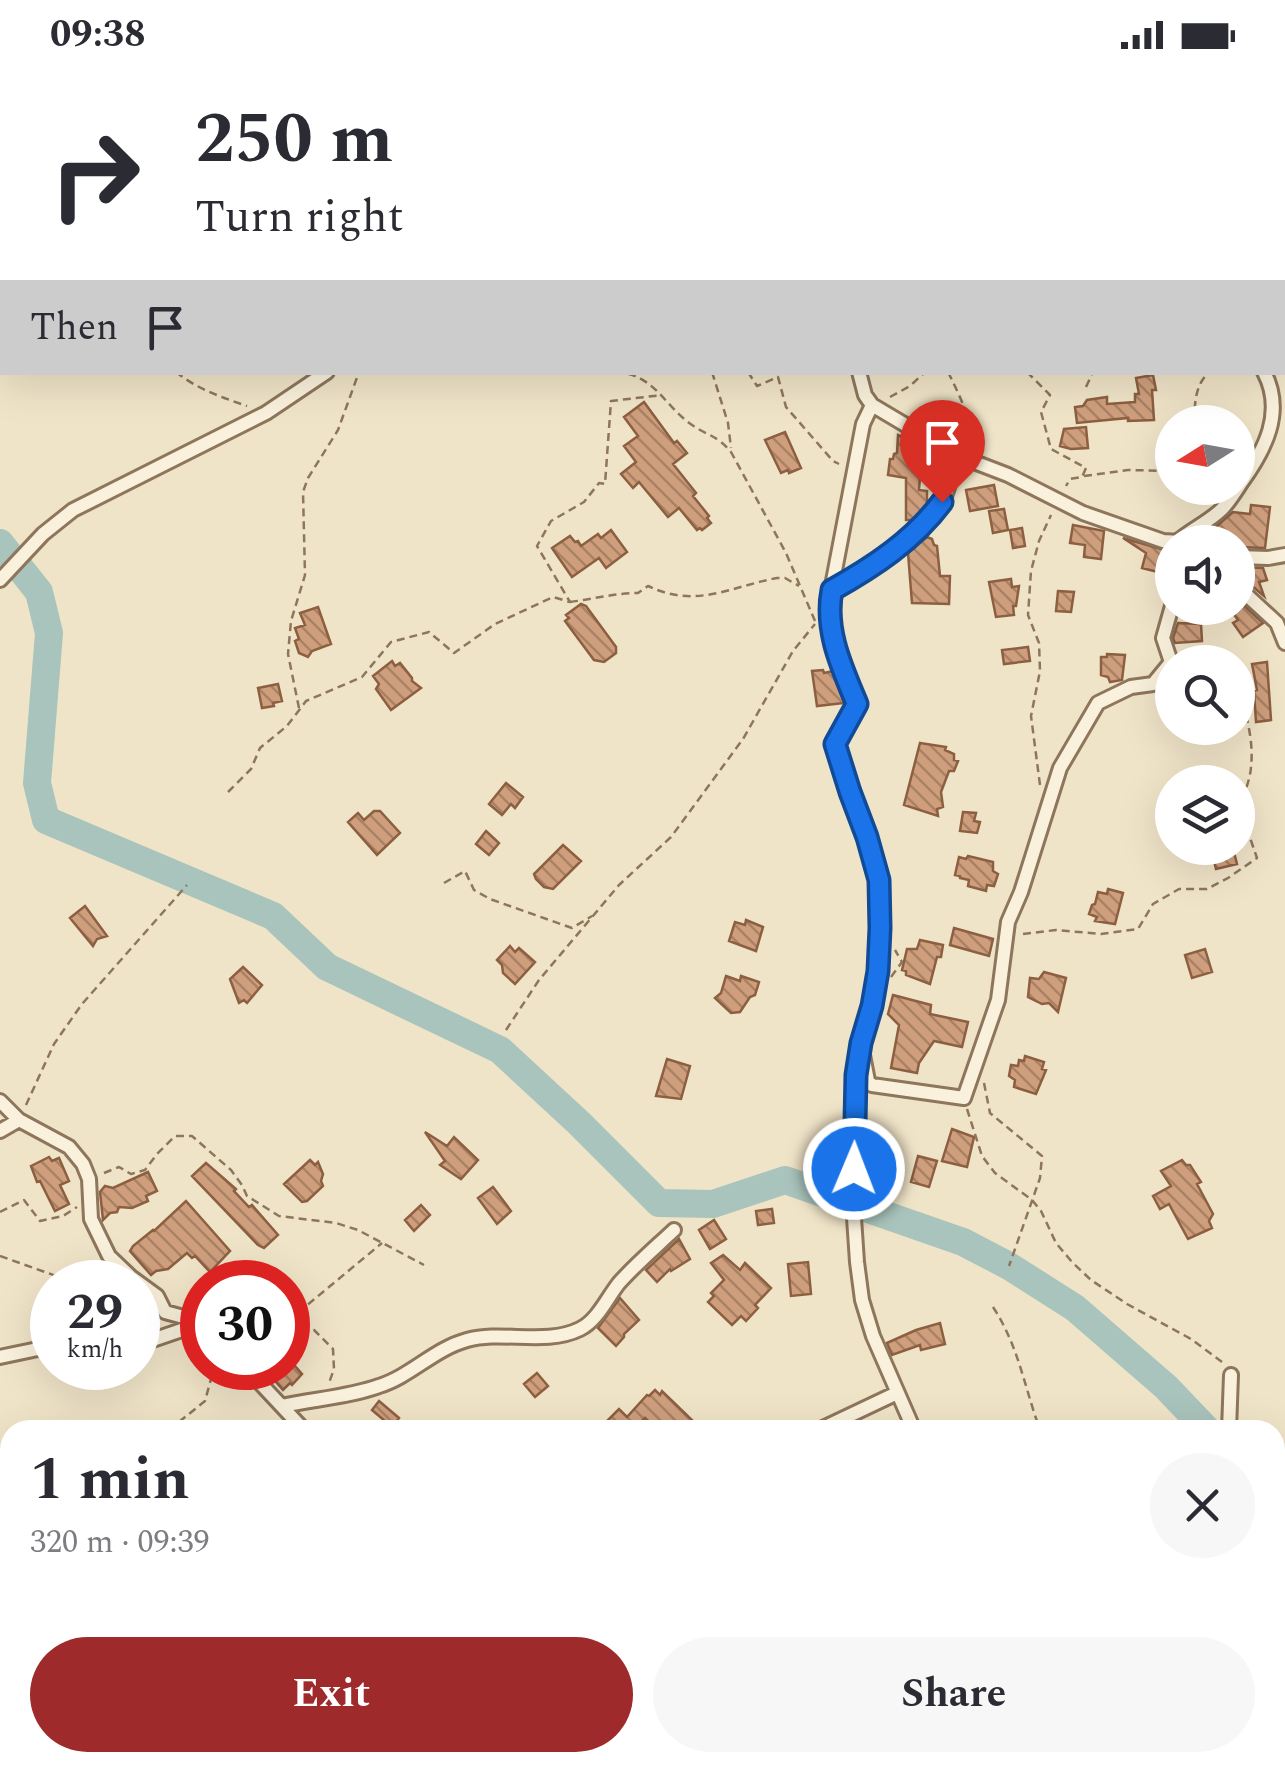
<!DOCTYPE html>
<meta charset="utf-8">
<style>
body{margin:0;font-family:Spectral,serif;background:#f7f7f7;color:#2b2b33;height:100vh;display:flex;flex-direction:column;font-size:38px;white-space:nowrap}
*{box-sizing:border-box;margin:0}
p{font-size:32px;color:#7c7c81}
.icon{flex:none;width:55px;height:55px;fill:none;stroke:currentColor;stroke-width:2;stroke-linecap:round;stroke-linejoin:round}
.map{position:relative;flex:1;overflow:hidden}
.sheet{position:absolute;left:0px;top:1350px;width:1285px;height:352px;display:flex;flex-direction:column;background:#fff;border-radius:30px 30px 0 0;box-shadow:0 10px 40px #0002}
.sheet>*{flex:none}
.banner{position:absolute;left:0px;top:0px;width:1285px;height:305px;box-shadow:0 10px 40px #0002;background:#fff;color:#2b2b33;overflow:hidden}
.needle{width:65px;rotate:259deg}
.buttons{position:absolute;left:1155px;top:335px;display:grid;gap:20px}
.buttons a{display:grid;place-items:center;width:100px;height:100px;border-radius:50%;background:#fff;box-shadow:0 10px 40px #0002;font-size:50px}
.speed{position:absolute;left:30px;top:1190px;display:flex;gap:20px;font-size:50px;font-weight:700;text-align:center}
.speed>*{display:grid;place-content:center;width:130px;height:130px;border-radius:50%;background:#fff;box-shadow:0 10px 40px #0002;line-height:1}
.speed small{font-size:25px;font-weight:400}
.speed .limit{border:15px solid #d22;background:#fff;color:#111}
.pin{position:absolute;display:grid;place-items:center;width:85px;height:85px;color:#fff;margin:-102px -42px;border-radius:50% 50% 50% 0;rotate:-45deg;box-shadow:0 0 10px #0007}
.pin .icon{rotate:45deg}
.me{position:absolute;width:110px;margin:-55px;rotate:1deg;stroke-linejoin:round;filter:drop-shadow(0 0 8px #0008)}
.turn{display:flex;align-items:center;gap:35px;height:210px;padding:0 30px;font-size:45px}
.turn .icon{width:130px;height:130px;stroke-width:2.5}
.turn b{display:block;font-size:70px;line-height:85px}
.then{display:flex;align-items:center;height:95px;padding:0 30px;background:#0003;gap:20px;font-size:38px}
.round{display:grid;place-items:center;flex:none;width:105px;height:105px;border-radius:52px;background:#f7f7f7}
.head{display:flex;align-items:center;justify-content:space-between;height:170px;padding:0 30px}
h1{font-size:60px;font-weight:700;line-height:75px}
.cta{display:flex;gap:20px;margin-top:auto;padding:20px 30px}
.cta a{flex:1;height:115px;border-radius:60px;background:#9e2a2b;color:#fff;font-size:40px;font-weight:700;line-height:115px;text-align:center}
.cta a+a{background:#f7f7f7;color:#2b2b33}
.status{display:flex;justify-content:space-between;align-items:center;height:70px;padding:0 50px;background:#fff;direction:ltr}
.status svg{height:28px;fill:currentColor}
.map>svg:first-child{display:block}
</style>
<div class="status"><b>09:38</b><svg viewBox="0 0 49 12"><path d="M0 12V9h3v3zM5 12V6h3v6zM10 12V3h3v9zM15 12V0h3v12zM26 1h20v11H26zM47 4h2v5h-2z"/></svg></div>
<div class="map">
<svg width="1285" height="1701" viewBox="0 0 1285 1701">
<defs>
<pattern id="building-back-hatch" width="6" height="6" patternUnits="userSpaceOnUse" patternTransform="scale(2.5)"><rect width="6" height="6" fill="#cf9f7d"/><path d="M-1 5l2 2M0 0l6 6M5-1l2 2" fill="none" stroke="#a98266"/></pattern>
</defs>
<rect width="100%" height="100%" fill="#f0e4c8"/>
<g fill="none" stroke-linecap="round" stroke-linejoin="round">
<path stroke="#a9c4bc" stroke-width="28" d="M 0,473 L 39,522 L 49,563 L 37,713 L 46,750 L 273,846 L 327,897 L 500,980 L 579,1053 L 659,1133 L 713,1134 L 785,1110 L 963,1172 L 1009,1196 L 1075,1238 L 1166,1317 L 1207,1360"/>
</g>
<path fill="url(#building-back-hatch)" stroke="#8d5f41" stroke-width="2.5" d="M 1153,305 L 1156,320 L 1152,320 L 1154,350 L 1128,351 L 1128,348 L 1077,353 L 1075,337 L 1083,336 L 1087,330 L 1107,327 L 1107,334 L 1135,332 L 1135,324 L 1139,324 L 1136,308 Z
M 644,332 L 674,373 L 677,371 L 687,383 L 673,394 L 696,423 L 693,426 L 709,446 L 707,448 L 711,453 L 702,460 L 700,458 L 697,460 L 679,438 L 668,447 L 639,412 L 633,418 L 621,404 L 636,392 L 624,376 L 638,366 L 624,347 Z
M 1086,357 L 1088,378 L 1071,379 L 1060,376 L 1064,359 Z
M 785,362 L 801,398 L 789,403 L 788,400 L 781,403 L 765,370 Z
M 898,365 L 914,372 L 914,378 L 929,381 L 927,395 L 921,394 L 919,420 L 927,421 L 927,437 L 915,450 L 906,450 L 906,408 L 888,405 L 890,389 L 893,389 L 894,384 L 897,383 Z
M 994,415 L 998,436 L 970,441 L 966,420 Z
M 1251,435 L 1270,437 L 1265,478 L 1238,477 L 1238,472 L 1209,472 L 1211,461 L 1233,442 L 1250,444 Z
M 1004,439 L 1008,460 L 993,463 L 989,441 Z
M 1073,455 L 1104,461 L 1101,489 L 1084,487 L 1085,475 L 1070,473 Z
M 1022,458 L 1025,476 L 1013,478 L 1010,460 Z
M 611,460 L 627,482 L 606,498 L 599,488 L 572,507 L 552,478 L 570,466 L 575,472 L 578,471 L 581,476 L 598,464 L 601,468 Z
M 927,467 L 932,469 L 934,475 L 937,476 L 940,506 L 950,506 L 949,534 L 912,533 L 908,483 Z
M 1123,468 L 1168,481 L 1162,503 L 1142,498 L 1146,483 Z
M 1238,497 L 1263,498 L 1267,510 L 1259,512 L 1264,526 L 1245,510 L 1238,507 Z
M 1011,509 L 1012,517 L 1019,516 L 1016,536 L 1013,536 L 1014,545 L 996,547 L 989,512 Z
M 1058,521 L 1074,522 L 1071,542 L 1056,541 Z
M 1238,530 L 1263,553 L 1243,567 L 1233,553 L 1238,550 L 1229,538 L 1238,538 Z
M 581,534 L 586,536 L 616,577 L 616,583 L 604,592 L 594,590 L 565,551 L 569,548 L 566,545 Z
M 318,537 L 331,574 L 312,581 L 308,587 L 299,583 L 295,571 L 299,569 L 295,558 L 305,555 L 300,543 Z
M 1178,553 L 1201,554 L 1202,571 L 1175,573 L 1173,568 Z
M 1028,577 L 1030,591 L 1004,594 L 1002,580 Z
M 1107,584 L 1125,585 L 1122,610 L 1110,612 L 1108,607 L 1101,605 L 1101,587 L 1107,587 Z
M 392,591 L 395,596 L 400,593 L 412,608 L 412,611 L 421,618 L 391,640 L 376,619 L 379,614 L 373,606 Z
M 1267,592 L 1271,650 L 1256,652 L 1254,621 L 1257,620 L 1252,594 Z
M 823,600 L 824,603 L 833,601 L 844,633 L 817,636 L 812,601 Z
M 278,614 L 282,631 L 273,633 L 274,636 L 262,638 L 258,618 Z
M 920,673 L 946,677 L 945,680 L 954,684 L 954,690 L 958,691 L 954,701 L 949,701 L 941,722 L 943,737 L 937,739 L 938,746 L 904,735 Z
M 506,713 L 523,727 L 515,738 L 511,734 L 502,745 L 489,734 Z
M 374,741 L 380,741 L 400,763 L 377,785 L 348,752 L 358,743 L 364,750 Z
M 963,742 L 976,743 L 974,751 L 980,752 L 977,763 L 960,761 Z
M 486,761 L 499,773 L 489,785 L 476,774 Z
M 563,775 L 581,791 L 553,819 L 544,817 L 536,809 L 534,804 Z
M 1233,778 L 1237,794 L 1216,799 L 1212,783 Z
M 968,786 L 993,792 L 993,801 L 998,804 L 994,816 L 987,815 L 986,821 L 968,816 L 969,810 L 960,808 L 960,806 L 955,805 L 959,787 L 966,789 Z
M 1108,819 L 1123,823 L 1115,854 L 1095,851 L 1097,847 L 1089,844 L 1092,835 L 1095,834 L 1098,822 L 1107,824 Z
M 85,836 L 107,866 L 97,869 L 93,876 L 70,848 Z
M 746,850 L 763,857 L 756,881 L 729,871 L 735,852 L 745,855 Z
M 954,858 L 993,869 L 989,886 L 950,875 Z
M 920,870 L 943,875 L 941,887 L 937,887 L 930,914 L 906,905 L 906,901 L 902,900 L 907,879 L 917,879 Z
M 510,876 L 515,882 L 519,878 L 535,892 L 515,914 L 503,903 L 502,895 L 497,890 Z
M 1205,879 L 1212,902 L 1192,908 L 1185,885 Z
M 243,897 L 262,915 L 247,933 L 244,930 L 239,933 L 230,909 Z
M 1044,902 L 1066,908 L 1058,942 L 1049,933 L 1042,934 L 1028,927 L 1030,908 L 1039,909 Z
M 726,906 L 740,911 L 741,906 L 759,912 L 755,925 L 750,927 L 740,942 L 731,943 L 715,928 L 721,923 Z
M 893,925 L 931,935 L 930,944 L 968,952 L 962,977 L 934,971 L 919,993 L 917,1003 L 891,998 L 899,955 L 888,944 Z
M 1025,986 L 1044,992 L 1042,999 L 1046,1000 L 1036,1024 L 1014,1017 L 1015,1010 L 1009,1006 L 1011,995 L 1018,996 L 1019,990 L 1024,991 Z
M 667,989 L 690,996 L 681,1029 L 656,1026 Z
M 952,1059 L 974,1067 L 967,1097 L 942,1091 Z
M 425,1062 L 447,1076 L 454,1067 L 478,1090 L 461,1109 L 440,1095 L 445,1091 Z
M 918,1086 L 937,1091 L 929,1117 L 911,1112 Z
M 49,1087 L 52,1091 L 59,1088 L 69,1111 L 60,1115 L 69,1134 L 55,1141 L 40,1111 L 37,1112 L 31,1096 Z
M 310,1090 L 315,1095 L 318,1092 L 323,1104 L 321,1111 L 323,1116 L 307,1131 L 302,1132 L 284,1114 Z
M 1182,1090 L 1186,1095 L 1190,1095 L 1201,1112 L 1197,1114 L 1213,1144 L 1209,1151 L 1212,1158 L 1188,1169 L 1169,1134 L 1160,1139 L 1153,1126 L 1171,1116 L 1161,1101 Z
M 206,1093 L 236,1119 L 234,1121 L 249,1137 L 252,1135 L 278,1165 L 264,1178 L 258,1175 L 192,1106 Z
M 148,1102 L 157,1121 L 146,1126 L 148,1131 L 132,1138 L 119,1137 L 117,1142 L 110,1143 L 103,1150 L 100,1122 L 105,1116 L 113,1118 Z
M 493,1117 L 511,1141 L 497,1154 L 478,1128 Z
M 186,1131 L 230,1181 L 210,1202 L 195,1186 L 192,1188 L 187,1183 L 168,1199 L 156,1201 L 151,1205 L 130,1181 L 133,1176 L 153,1160 L 154,1161 Z
M 421,1135 L 430,1145 L 414,1161 L 405,1150 Z
M 772,1139 L 774,1153 L 758,1155 L 756,1141 Z
M 714,1150 L 726,1169 L 710,1179 L 699,1160 Z
M 679,1169 L 690,1189 L 671,1201 L 670,1199 L 657,1212 L 646,1200 Z
M 723,1185 L 740,1200 L 745,1193 L 771,1218 L 755,1235 L 758,1238 L 746,1251 L 741,1246 L 732,1255 L 708,1232 L 714,1226 L 711,1223 L 724,1210 L 711,1193 Z
M 808,1192 L 811,1224 L 791,1226 L 788,1194 Z
M 620,1228 L 639,1250 L 624,1264 L 624,1267 L 616,1276 L 598,1258 Z
M 940,1253 L 945,1274 L 921,1280 L 920,1275 L 892,1285 L 887,1273 L 916,1260 Z
M 288,1288 L 302,1304 L 292,1315 L 290,1313 L 283,1320 L 269,1304 L 277,1298 L 288,1298 Z
M 537,1303 L 548,1316 L 535,1327 L 524,1314 Z
M 655,1320 L 660,1325 L 662,1321 L 693,1351 L 685,1360 L 658,1360 L 645,1348 L 636,1356 L 640,1360 L 598,1360 L 619,1339 L 627,1347 L 647,1325 L 649,1326 Z
M 379,1331 L 399,1348 L 392,1357 L 372,1340 Z"/>
<g fill="none" stroke-linecap="round" stroke-linejoin="round">
<defs>
<path id="street" d="M 544,0 L 550,2
M 670,0 L 671,2
M 1012,0 L 1014,2
M 610,2 L 614,0
M 957,2 L 959,0
M 859,302 L 865,325 L 872,335 L 956,385 L 1008,405 L 1083,443 L 1163,471 L 1180,472
M 872,335 L 863,354 L 828,537 L 837,586 L 857,634 L 835,674 L 850,722 L 867,767 L 879,811 L 881,858 L 878,901 L 872,936 L 861,973 L 856,1005 L 853,1133 L 857,1192 L 862,1230 L 873,1266 L 914,1360
M 1177,472 C 1190,460 1209,452 1222,439 C 1229,432 1235,422 1241,413 C 1265,380 1285,342 1264,302
M 1238,487 L 1268,488 L 1285,485
M 0,510 L 43,464 L 73,440 L 266,343 L 327,302
M 1238,517 L 1277,553 L 1285,573
M 832,520 C 866,500 924,467 943,431 C 950,417 952,400 956,385
M 863,985 L 868,1011 L 872,1015 L 964,1028 L 998,930 L 1008,852 L 1021,822 L 1060,698 L 1098,633 L 1131,617 L 1153,614 L 1171,592 L 1163,568 L 1172,536
M 0,1031 L 19,1050 L 69,1077 L 83,1094 L 89,1109 L 91,1149 L 109,1186 L 131,1207 L 157,1226 L 165,1242 L 202,1252
M 0,1061 L 19,1050
M 138,1275 L 202,1253
M 0,1287 L 52,1276
M 246,1298 L 304,1360
M 282,1336 C 314,1329 349,1327 379,1316 C 411,1306 434,1279 467,1270 C 503,1260 545,1276 580,1259 C 598,1250 607,1228 619,1213 C 636,1194 656,1177 674,1160
M 819,1360 L 897,1323
M 1229,1360 L 1231,1305
M 1275,1487 L 1281,1504 L 1275,1503
M 576,1692 L 584,1701
M 633,1692 L 633,1701
M 971,1692 L 975,1701
M 156,1701 L 170,1692
M 415,1701 L 424,1692"/>
</defs>
<use href="#street" stroke="#8d765c" stroke-width="18"/>
<path stroke="#8d765c" stroke-width="2.5" stroke-dasharray="8 5" stroke-linecap="butt" d="M 338,0 L 351,2
M 289,2 L 290,0
M 385,2 L 400,0
M 1105,2 L 1106,0
M 1178,2 L 1182,0
M 0,236 L 2,236
M 176,302 C 197,319 221,327 247,336
M 615,302 C 655,304 663,335 692,355 C 708,366 717,365 731,382 L 786,483 L 815,551
M 712,302 L 728,353 L 731,378
M 748,302 L 757,316 L 778,307 L 786,337 L 833,391 L 839,394
M 948,302 C 960,326 971,348 971,375
M 1027,302 L 1050,325 L 1041,342 L 1051,379 L 1086,398 L 1082,407 L 1070,409 L 1066,416
M 1086,317 L 1093,302
M 890,327 L 910,316 L 925,302
M 1195,352 C 1194,335 1195,315 1209,302
M 1084,406 L 1128,400 L 1172,401
M 570,532 C 593,529 616,523 638,523 L 648,516 C 696,539 729,517 777,508 L 785,508 L 799,516
M 1185,588 L 1203,588 L 1212,592
M 299,638 L 288,584 L 291,551 L 305,505 L 303,422 L 308,408 L 338,360 L 359,302
M 1040,715 L 1031,646 L 1040,601 L 1039,573 L 1028,545 L 1031,501 L 1039,471 L 1051,445
M 228,722 L 251,699 L 260,678 L 287,656 L 306,631 L 362,607 L 391,572 L 429,562 L 454,583 L 495,554 L 553,527 L 570,532 L 537,476 L 551,451 L 584,432 L 599,413 L 605,414 L 611,331 L 662,325
M 444,813 L 465,801 L 474,820 L 490,829 L 572,858 L 592,846
M 1023,864 L 1056,860 L 1101,864 L 1138,859 L 1153,834 L 1179,819 L 1207,819 L 1228,808 L 1257,788 L 1248,762 L 1238,743 C 1242,728 1250,712 1251,697 C 1254,671 1246,642 1238,618
M 891,907 L 902,892 L 895,880
M 506,960 L 539,910 L 619,815 L 671,767 L 743,669 L 793,581 L 815,554
M 984,1013 L 990,1043 L 1042,1086 L 1040,1108 L 1009,1196
M 26,1035 L 54,974 L 82,934 L 187,815
M 967,1039 L 982,1086 L 995,1103 L 1032,1130 L 1041,1141 L 1056,1173 L 1072,1192 L 1091,1210 L 1127,1234 L 1191,1269 L 1222,1292
M 104,1103 L 119,1097 L 131,1104 L 145,1100 L 157,1084 L 175,1066 L 192,1066 L 231,1100 L 242,1115 L 247,1126 L 279,1146 L 336,1153 L 358,1160 L 424,1195
M 0,1142 L 24,1130 L 40,1151 L 63,1146 L 77,1137
M 0,1186 L 73,1212
M 993,1237 C 1019,1277 1024,1316 1040,1360
M 288,1251 L 382,1173
M 288,1254 L 314,1260 L 333,1279 L 334,1299 L 329,1313
M 169,1360 L 205,1331 L 214,1298"/>
<use href="#street" stroke="#faf1dc" stroke-width="12"/>
</g>
<g fill="none" stroke-linecap="round" stroke-linejoin="round">
<defs>
<path id="route" d="M 854,1099 L 856,1005 L 861,973 L 872,936 L 878,901 L 880,858 L 879,810 L 867,767 L 850,722 L 835,674 L 857,634 C 842,598 824,560 832,520 C 873,497 913,471 942,432"/>
</defs>
<use href="#route" stroke="#114b97" stroke-width="25"/>
<use href="#route" stroke="#1a73e8" stroke-width="18"/>
</g>
</svg>
<div class="buttons">
<a><svg class="needle" viewBox="-14 -14 28 28"><path d="M0-13l5 13h-10z" fill="#e53935"/><path d="M0 13l5-13h-10z" fill="#7c7c81"/></svg></a>
<a><svg class="icon" aria-label="sound" viewBox="0 0 24 24"><path d="M4 9h4l5-4v14l-5-4H4zM17 9q2 3 0 6"/></svg></a>
<a><svg class="icon" aria-label="search" viewBox="0 0 24 24"><circle cx="10" cy="10" r="6"/><path d="M15 15l6 6"/></svg></a>
<a><svg class="icon" aria-label="layers" viewBox="0 0 24 24"><path d="M12 4l9 5-9 5-9-5zM3 14l9 5 9-5"/></svg></a>
</div>
<div class="speed"><div>29<small>km/h</small></div><div class="limit">30</div></div>
<div class="pin" style="left:942px;top:432px;background:#d93025"><svg class="icon" aria-label="arrive" viewBox="0 0 24 24"><path d="M6 21V4h12l-3 4 3 4H6"/></svg></div>
<svg class="me" style="left:854px;top:1099px" viewBox="-20 -20 40 40"><circle r="17" fill="#1a73e8" stroke="#fff" stroke-width="3"/><path d="M0-11L8 9 0 5-8 9z" fill="#fff"/></svg>
<div class="banner">
<div class="turn"><svg class="icon" aria-label="right" viewBox="0 0 24 24"><path d="M7 20v-9h11M14 6l5 5-5 5"/></svg><div><b>250 m</b>Turn right</div></div>
<div class="then">Then<svg class="icon" aria-label="arrive" viewBox="0 0 24 24"><path d="M6 21V4h12l-3 4 3 4H6"/></svg></div>
</div>
<section class="sheet">
<div class="head"><div><h1>1 min</h1><p>320 m · 09:39</p></div><a class="round"><svg class="icon" aria-label="close" viewBox="0 0 24 24"><path d="M6 6l12 12M18 6L6 18"/></svg></a></div>
<div class="cta"><a>Exit</a><a>Share</a></div>
</section>
</div>
